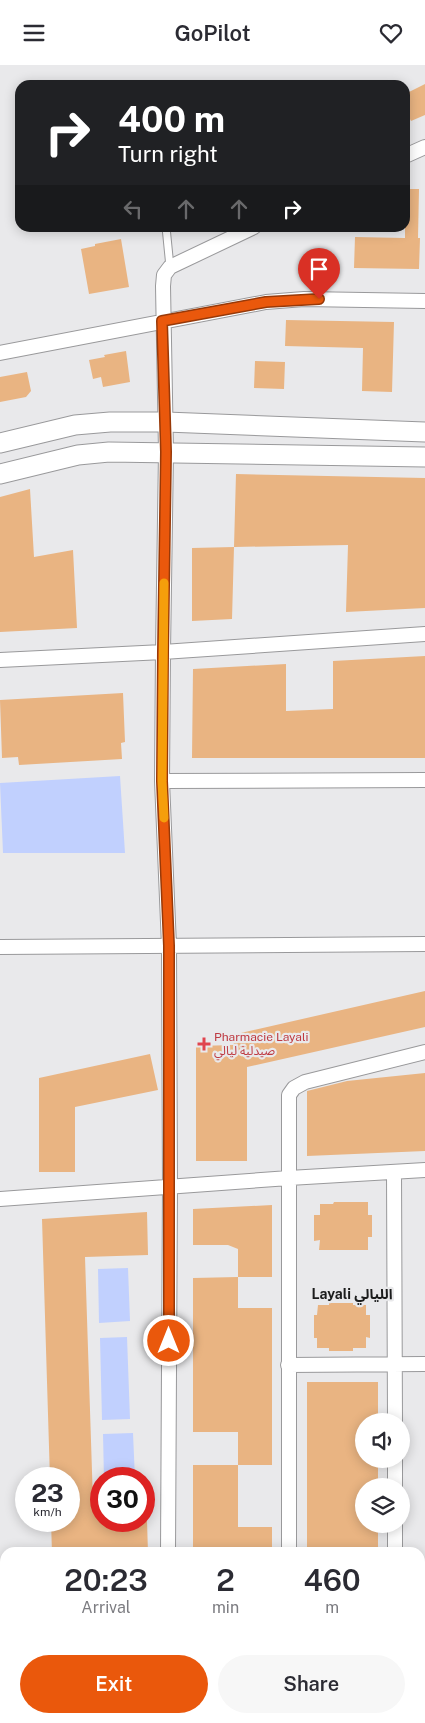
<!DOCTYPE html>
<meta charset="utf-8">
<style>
body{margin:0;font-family:"Public Sans","Noto Sans Arabic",sans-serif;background:#f7f7f7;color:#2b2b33;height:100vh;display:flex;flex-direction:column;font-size:19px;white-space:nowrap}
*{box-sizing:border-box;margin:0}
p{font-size:16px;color:#7c7c81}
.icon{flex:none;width:28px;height:28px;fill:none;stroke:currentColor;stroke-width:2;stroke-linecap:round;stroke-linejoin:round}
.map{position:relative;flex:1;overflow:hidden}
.side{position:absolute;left:0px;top:1482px;width:425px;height:176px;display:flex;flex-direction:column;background:#fff;border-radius:15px 15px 0 0;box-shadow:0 2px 12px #0003}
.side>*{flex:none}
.top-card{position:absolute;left:15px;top:15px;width:395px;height:152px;border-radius:15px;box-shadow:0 2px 12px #0003;background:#202124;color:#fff;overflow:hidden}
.controls{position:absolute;left:355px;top:1348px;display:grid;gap:10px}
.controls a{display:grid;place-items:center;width:55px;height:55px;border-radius:50%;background:#fff;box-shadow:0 2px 12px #0003;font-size:25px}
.speed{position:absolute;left:15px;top:1402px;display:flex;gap:10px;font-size:25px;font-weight:700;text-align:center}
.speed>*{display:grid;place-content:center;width:65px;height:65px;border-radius:50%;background:#fff;box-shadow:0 2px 12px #0003;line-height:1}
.speed small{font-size:12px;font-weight:400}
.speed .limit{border:8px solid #d22;background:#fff;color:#111}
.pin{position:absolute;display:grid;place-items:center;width:42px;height:42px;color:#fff;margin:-51px -21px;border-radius:50% 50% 50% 0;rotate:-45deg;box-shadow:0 0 5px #0007}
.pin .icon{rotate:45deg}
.me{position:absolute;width:55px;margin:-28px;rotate:0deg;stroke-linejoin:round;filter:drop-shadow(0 0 4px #0008)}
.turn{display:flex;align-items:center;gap:18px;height:105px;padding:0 20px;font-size:22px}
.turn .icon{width:65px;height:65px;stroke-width:2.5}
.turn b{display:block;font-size:35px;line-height:42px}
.lanes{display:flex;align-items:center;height:48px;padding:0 20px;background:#0003;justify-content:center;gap:25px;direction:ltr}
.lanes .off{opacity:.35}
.eta{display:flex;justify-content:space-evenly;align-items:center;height:85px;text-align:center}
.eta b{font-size:30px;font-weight:600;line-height:35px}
.primary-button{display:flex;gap:10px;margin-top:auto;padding:10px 20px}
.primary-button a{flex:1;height:58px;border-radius:30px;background:#ea580c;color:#fff;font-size:20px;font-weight:600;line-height:58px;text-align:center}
.primary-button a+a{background:#f7f7f7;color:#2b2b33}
header{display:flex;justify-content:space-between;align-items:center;height:65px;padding:0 20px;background:#fff;font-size:22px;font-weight:600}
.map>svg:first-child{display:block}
</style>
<header><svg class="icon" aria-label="menu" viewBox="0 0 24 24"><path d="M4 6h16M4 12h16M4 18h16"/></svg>GoPilot<svg class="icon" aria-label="heart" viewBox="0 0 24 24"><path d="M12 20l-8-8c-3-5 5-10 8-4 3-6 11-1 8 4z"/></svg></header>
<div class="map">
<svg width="425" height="1658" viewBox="0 0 425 1658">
<rect width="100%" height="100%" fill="#e9e9eb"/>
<path fill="#c1d0fe" d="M 120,711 L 125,788 L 3,788 L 0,718 Z
M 128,1203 L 130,1256 L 99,1258 L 98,1204 Z
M 127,1272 L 130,1354 L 102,1355 L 100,1273 Z
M 133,1368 L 135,1414 L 104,1414 L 103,1369 Z"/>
<path fill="#e9b482" d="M 425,19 L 425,50 L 411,56 L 405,44 L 405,29 Z
M 405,124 L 419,124 L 418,173 L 420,173 L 419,204 L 354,203 L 355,172 L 405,173 Z
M 121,174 L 129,222 L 89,229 L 81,184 L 95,181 L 95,179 Z
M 286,255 L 394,257 L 392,327 L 362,326 L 363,283 L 285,281 Z
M 126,286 L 130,317 L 103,322 L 101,312 L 93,314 L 89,295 L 105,292 L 104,290 Z
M 255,296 L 285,297 L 284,324 L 254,323 Z
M 27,307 L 31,326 L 26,332 L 0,337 L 0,312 Z
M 236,409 L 425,413 L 425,543 L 346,547 L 348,480 L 234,482 Z
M 30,424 L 34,492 L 73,485 L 77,563 L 0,567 L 0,432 Z
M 234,482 L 232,554 L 192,556 L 192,483 Z
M 425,591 L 425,693 L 192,693 L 193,604 L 286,599 L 286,646 L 333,644 L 333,596 Z
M 123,628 L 125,677 L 121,678 L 122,694 L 19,700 L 18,692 L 2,693 L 0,635 Z
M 425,926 L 425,962 L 247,1002 L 247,1096 L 196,1096 L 196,981 L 234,980 L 232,970 Z
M 150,989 L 158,1025 L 75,1042 L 75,1107 L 39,1107 L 39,1013 Z
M 425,1008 L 425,1086 L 307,1091 L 307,1026 L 347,1016 Z
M 334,1137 L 368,1137 L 368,1150 L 372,1150 L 372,1172 L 368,1172 L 368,1185 L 319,1185 L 320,1175 L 314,1176 L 314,1150 L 320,1150 L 320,1139 L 333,1139 Z
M 272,1140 L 272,1212 L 238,1212 L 238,1184 L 228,1180 L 193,1180 L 193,1144 Z
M 147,1147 L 148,1190 L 85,1192 L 93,1437 L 101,1437 L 101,1456 L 147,1456 L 148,1488 L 52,1488 L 51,1456 L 69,1456 L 69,1414 L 50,1414 L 42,1154 Z
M 238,1212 L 238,1243 L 272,1243 L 272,1400 L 238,1400 L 238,1367 L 193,1367 L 193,1213 Z
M 329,1238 L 353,1238 L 353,1240 L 366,1240 L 366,1250 L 370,1250 L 370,1273 L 366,1272 L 366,1283 L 353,1283 L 353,1286 L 329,1286 L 329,1283 L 317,1283 L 317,1273 L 314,1273 L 314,1250 L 317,1250 L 318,1240 L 329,1240 Z
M 307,1317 L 378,1317 L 378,1356 L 364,1356 L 364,1394 L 378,1394 L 378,1421 L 364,1421 L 364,1459 L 378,1459 L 378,1488 L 307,1488 Z
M 193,1400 L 238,1400 L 238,1462 L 272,1462 L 272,1488 L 193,1488 Z"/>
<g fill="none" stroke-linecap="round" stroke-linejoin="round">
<defs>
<path id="lane" d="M 166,162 L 170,202"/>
<path id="street" d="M 405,91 L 425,82
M 0,288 L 266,237 L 304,234 L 425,236
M 0,595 L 163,587 L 425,569
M 162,716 L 425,715
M 0,882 L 425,879
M 394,1107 L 395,1356
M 0,1134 L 289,1113 L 425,1105
M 288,1300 L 425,1299
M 395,1394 L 395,1421
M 395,1459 L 395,1488
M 168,1488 L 170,1122 L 169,881 L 162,716 L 163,587 L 166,387 L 163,221 L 164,210 L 170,202 L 254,162
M 289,1488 L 289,1030 L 294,1023 L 305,1017 L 425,987
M 106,1654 L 107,1658
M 301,1658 L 301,1654"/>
<path id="secondary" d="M 0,378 L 75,360 L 110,357 L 166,357 L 425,367
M 0,409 L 78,390 L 109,387 L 425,392
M 420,1522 L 425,1522
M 0,1534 L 5,1533
M 420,1547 L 425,1547
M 0,1566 L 5,1563"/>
</defs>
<use href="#lane" stroke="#99999b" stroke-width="9"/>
<use href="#street" stroke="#99999b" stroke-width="16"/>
<use href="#secondary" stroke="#99999b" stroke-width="21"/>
<use href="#lane" stroke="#fff" stroke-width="7"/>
<use href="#street" stroke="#fff" stroke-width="14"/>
<use href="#secondary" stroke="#fff" stroke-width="19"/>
</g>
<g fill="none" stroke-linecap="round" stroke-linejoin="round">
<defs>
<path id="route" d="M 169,1276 L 169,881 L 162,716 L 163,587 L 166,387 L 162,256 L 266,237 L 319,234"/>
</defs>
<use href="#route" stroke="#983908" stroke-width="12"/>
<use href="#route" stroke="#ea580c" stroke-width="9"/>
<path stroke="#f59e0b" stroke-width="9" d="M 164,518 L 162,716 L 164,753"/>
</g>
<path fill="#e0444e" stroke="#e9e9eb" stroke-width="2" d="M201.5 971.5h5v5h5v5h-5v5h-5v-5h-5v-5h5z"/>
<g text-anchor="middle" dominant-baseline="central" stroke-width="4.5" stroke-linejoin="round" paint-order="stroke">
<g font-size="12" fill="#be3a42" stroke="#e9e9eb" text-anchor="start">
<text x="214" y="972">Pharmacie Layali<tspan x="214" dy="14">صيدلية ليالي</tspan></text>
</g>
<g font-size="14" font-weight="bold" fill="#1b1c1c" stroke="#e9e9eb">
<text x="352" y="1229">Layali الليالي</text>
</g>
</g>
</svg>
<div class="controls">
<a><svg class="icon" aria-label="sound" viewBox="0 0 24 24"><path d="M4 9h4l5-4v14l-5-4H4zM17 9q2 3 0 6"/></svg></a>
<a><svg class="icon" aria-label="layers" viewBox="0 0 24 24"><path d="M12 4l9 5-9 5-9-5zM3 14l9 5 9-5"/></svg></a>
</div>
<div class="speed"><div>23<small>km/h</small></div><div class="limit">30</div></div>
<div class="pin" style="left:319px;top:234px;background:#d93025"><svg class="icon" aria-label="arrive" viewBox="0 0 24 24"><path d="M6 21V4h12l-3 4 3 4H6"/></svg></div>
<svg class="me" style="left:169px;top:1276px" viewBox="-20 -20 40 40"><circle r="17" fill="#ea580c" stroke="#fff" stroke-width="3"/><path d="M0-11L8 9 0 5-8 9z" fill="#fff"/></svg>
<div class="top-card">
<div class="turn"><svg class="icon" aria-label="right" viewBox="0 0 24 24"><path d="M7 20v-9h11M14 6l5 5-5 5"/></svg><div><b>400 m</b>Turn right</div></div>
<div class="lanes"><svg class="icon off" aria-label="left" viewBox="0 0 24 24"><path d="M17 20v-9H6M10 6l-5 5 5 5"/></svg><svg class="icon off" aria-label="ahead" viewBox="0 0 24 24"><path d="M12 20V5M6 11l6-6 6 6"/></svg><svg class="icon off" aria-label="ahead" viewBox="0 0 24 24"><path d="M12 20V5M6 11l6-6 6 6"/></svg><svg class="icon" aria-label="right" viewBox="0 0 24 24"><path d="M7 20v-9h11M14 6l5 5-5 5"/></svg></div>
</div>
<section class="side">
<div class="eta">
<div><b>20:23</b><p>Arrival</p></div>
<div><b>2</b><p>min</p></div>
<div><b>460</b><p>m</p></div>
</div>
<div class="primary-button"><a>Exit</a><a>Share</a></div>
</section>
</div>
